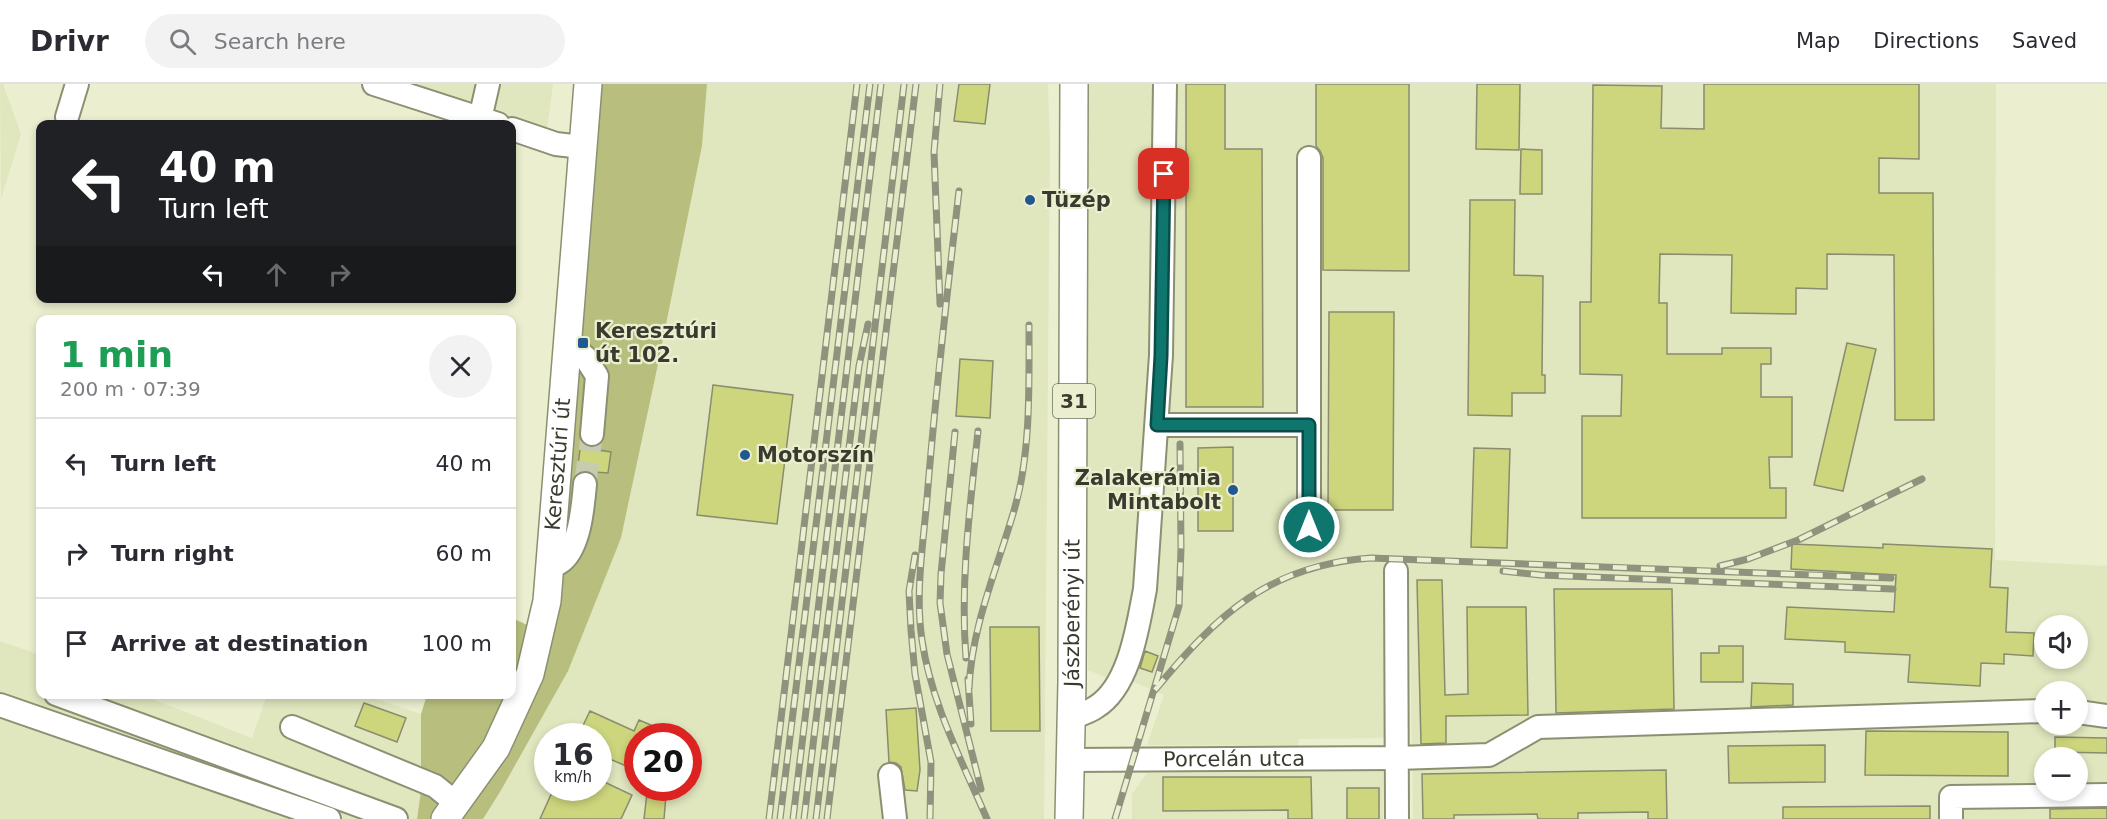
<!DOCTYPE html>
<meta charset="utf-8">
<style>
body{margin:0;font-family:"DejaVu Sans",sans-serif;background:#f2f2f3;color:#2b2b33;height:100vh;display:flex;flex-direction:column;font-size:22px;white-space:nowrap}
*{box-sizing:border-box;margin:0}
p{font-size:20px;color:#7c7c81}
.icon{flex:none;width:33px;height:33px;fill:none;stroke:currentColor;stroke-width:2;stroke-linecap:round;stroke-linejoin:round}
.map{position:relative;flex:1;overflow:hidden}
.details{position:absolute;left:36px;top:231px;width:480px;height:384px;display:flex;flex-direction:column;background:#fff;border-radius:12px;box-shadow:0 3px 9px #0003}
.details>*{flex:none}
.top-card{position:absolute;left:36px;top:36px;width:480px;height:183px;border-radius:12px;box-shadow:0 3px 9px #0003;background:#202124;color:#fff;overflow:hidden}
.buttons{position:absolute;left:2034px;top:531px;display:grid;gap:12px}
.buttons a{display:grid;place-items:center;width:54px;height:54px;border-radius:50%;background:#fff;box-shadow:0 3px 9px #0003;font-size:30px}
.speed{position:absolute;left:534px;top:639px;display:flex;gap:12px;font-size:30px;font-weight:700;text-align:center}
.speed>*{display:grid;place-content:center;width:78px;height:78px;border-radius:50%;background:#fff;box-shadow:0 3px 9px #0003;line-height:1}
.speed small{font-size:15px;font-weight:400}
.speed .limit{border:9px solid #d22;background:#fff;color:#111}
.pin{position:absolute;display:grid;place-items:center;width:51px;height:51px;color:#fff;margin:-26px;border-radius:12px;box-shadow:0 3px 9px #0006}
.me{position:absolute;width:66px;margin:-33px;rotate:0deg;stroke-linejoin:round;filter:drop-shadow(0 0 4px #0008)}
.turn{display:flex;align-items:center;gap:21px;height:126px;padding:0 24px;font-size:27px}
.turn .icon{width:78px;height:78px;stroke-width:2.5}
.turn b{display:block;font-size:42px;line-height:51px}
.lanes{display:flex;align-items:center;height:57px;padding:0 24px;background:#0003;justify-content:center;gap:30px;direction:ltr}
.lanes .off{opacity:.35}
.round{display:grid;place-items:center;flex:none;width:63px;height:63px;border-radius:32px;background:#f2f2f3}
.headline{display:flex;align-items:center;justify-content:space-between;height:102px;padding:0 24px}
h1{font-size:36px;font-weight:700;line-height:45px;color:#1e9e55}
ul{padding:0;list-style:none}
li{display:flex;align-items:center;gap:18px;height:90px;padding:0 24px;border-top:2px solid #e1e1e2}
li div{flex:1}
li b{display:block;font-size:22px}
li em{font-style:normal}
header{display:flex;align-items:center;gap:36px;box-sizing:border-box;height:84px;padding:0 30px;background:#fff;border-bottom:2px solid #e1e1e2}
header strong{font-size:28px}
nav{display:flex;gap:33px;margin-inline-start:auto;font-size:21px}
.search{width:420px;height:54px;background:#f2f2f3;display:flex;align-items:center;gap:15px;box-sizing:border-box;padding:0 21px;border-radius:33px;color:#7c7c81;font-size:22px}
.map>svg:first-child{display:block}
</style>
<header>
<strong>Drivr</strong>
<div class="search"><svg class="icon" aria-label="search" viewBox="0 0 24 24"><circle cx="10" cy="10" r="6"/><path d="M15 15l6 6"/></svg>Search here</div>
<nav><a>Map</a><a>Directions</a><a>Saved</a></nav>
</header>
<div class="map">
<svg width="2107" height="735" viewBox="0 0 2107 735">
<rect width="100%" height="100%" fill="#ebefcf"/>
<path fill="#e0e6be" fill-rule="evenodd" d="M 0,0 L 3,0 L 21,50 L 1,115 Z
M 417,0 L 553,0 L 547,45 Z
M 707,0 L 1048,0 L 1050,62 L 1044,735 L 483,735 L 500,708 L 621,454 L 657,285 L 702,62 ZM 548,652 L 598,652 L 598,704 L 548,704 ZM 638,652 L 688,652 L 688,704 L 638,704 Z
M 1085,0 L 1996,0 L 1995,476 L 2107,482 L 2107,735 L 1413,735 L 1409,487 L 1386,486 L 1388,654 L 1299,655 L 1298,662 L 1147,661 L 1164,611 L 1111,588 L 1109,595 L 1088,586 ZM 2044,542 L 2078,542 L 2078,574 L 2044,574 ZM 2044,608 L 2078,608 L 2078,640 L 2044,640 ZM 2044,674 L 2078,674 L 2078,706 L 2044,706 Z
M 0,557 L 40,571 L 40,610 L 142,611 L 252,654 L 267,611 L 364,611 L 421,630 L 421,707 L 417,735 L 0,735 Z
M 1383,687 L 1383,735 L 1132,735 L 1132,710 L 1147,689 Z"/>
<path fill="#b8bf7e" d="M 591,0 L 707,0 L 702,62 L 657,285 L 621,454 L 568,587 L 500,708 L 483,735 L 417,735 L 421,707 L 421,630 L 427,611 L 512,610 L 512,534 L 536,545 Z"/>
<path fill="#cdd67d" stroke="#898c6f" stroke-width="1.5" d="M 959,0 L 990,0 L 985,40 L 954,37 Z
M 1186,0 L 1225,0 L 1225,65 L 1262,65 L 1263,323 L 1186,323 Z
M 1316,0 L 1409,0 L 1409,187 L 1323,186 L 1323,74 L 1320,67 L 1316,62 Z
M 1477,0 L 1520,0 L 1519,66 L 1476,65 Z
M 1704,0 L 1919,0 L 1919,75 L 1879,74 L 1879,109 L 1933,109 L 1934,336 L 1895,336 L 1894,171 L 1827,170 L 1827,205 L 1796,204 L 1796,230 L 1731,229 L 1732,171 L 1660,170 L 1659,219 L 1667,219 L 1667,270 L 1722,270 L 1722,264 L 1771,264 L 1771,280 L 1761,280 L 1761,313 L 1792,313 L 1792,373 L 1769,373 L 1770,404 L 1786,404 L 1786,434 L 1582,434 L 1582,332 L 1621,332 L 1622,291 L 1580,290 L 1580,218 L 1591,218 L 1593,1 L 1662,2 L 1661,44 L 1704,45 Z
M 1521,65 L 1542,66 L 1542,110 L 1520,110 Z
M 1470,116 L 1515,116 L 1514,191 L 1543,192 L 1542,291 L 1545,291 L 1545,309 L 1512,309 L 1512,332 L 1468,331 Z
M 1329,228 L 1394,228 L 1393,426 L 1328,426 Z
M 1847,259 L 1876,265 L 1843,407 L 1814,401 Z
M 960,275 L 993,277 L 990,334 L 956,332 Z
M 713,301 L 793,311 L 777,440 L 697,431 Z
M 581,358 L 590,363 L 598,362 L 598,366 L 611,368 L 608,389 L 595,388 L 595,391 L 586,387 L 577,389 Z
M 1233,363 L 1233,447 L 1198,447 L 1198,364 Z
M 1474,364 L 1510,365 L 1507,464 L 1471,463 Z
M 1792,460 L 1883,464 L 1883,460 L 1992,465 L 1990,503 L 2008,504 L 2006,548 L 2034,549 L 2033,572 L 2004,570 L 2004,580 L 1981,579 L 1980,602 L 1908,598 L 1910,571 L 1845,568 L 1845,558 L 1785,555 L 1787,523 L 1894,528 L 1896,491 L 1791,485 Z
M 1417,496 L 1442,496 L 1445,611 L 1468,610 L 1467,523 L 1526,523 L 1528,631 L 1446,632 L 1446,659 L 1421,660 Z
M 1554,505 L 1672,505 L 1674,625 L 1556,629 Z
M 990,543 L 1039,543 L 1040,647 L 991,647 Z
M 1719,562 L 1743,562 L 1743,598 L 1701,598 L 1701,569 L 1719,569 Z
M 1145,567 L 1158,572 L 1152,588 L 1140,584 Z
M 1752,599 L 1793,600 L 1793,621 L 1751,623 Z
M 364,619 L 406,634 L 397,658 L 355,642 Z
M 916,624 L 920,686 L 917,707 L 905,706 L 901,683 L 896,679 L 889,678 L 886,626 Z
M 590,627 L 634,647 L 639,636 L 677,652 L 638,652 L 638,687 L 598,670 L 598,652 L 578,652 Z
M 1866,647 L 2008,648 L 2008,692 L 1865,691 Z
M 2055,653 L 2107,654 L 2107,669 L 2055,668 Z
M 1825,661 L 1825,698 L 1729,699 L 1728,662 Z
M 1666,686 L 1667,735 L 1648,735 L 1648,728 L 1578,729 L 1578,735 L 1538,735 L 1537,730 L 1454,731 L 1454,735 L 1423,735 L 1422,690 Z
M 1163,693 L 1311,693 L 1312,735 L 1288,735 L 1288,726 L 1163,727 Z
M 598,695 L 632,711 L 621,735 L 540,735 L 554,704 L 598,704 Z
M 1347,704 L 1379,704 L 1379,735 L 1347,735 Z
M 647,709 L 666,711 L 664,735 L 644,735 Z
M 1930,722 L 1930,735 L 1783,735 L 1783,723 Z
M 2107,724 L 2107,735 L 2050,735 L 2050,725 Z"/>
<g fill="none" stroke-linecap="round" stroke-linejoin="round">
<path stroke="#c7cbaf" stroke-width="22" stroke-dasharray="22 11" stroke-linecap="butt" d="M 585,400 L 592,350"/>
<defs>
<g id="minor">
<path d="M 374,0 L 498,40"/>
<path d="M 67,33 L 77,0"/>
<path d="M 480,35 L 488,0"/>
<path d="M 512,45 L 556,60 L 582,63"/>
<path d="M 1309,74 L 1309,443"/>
<path d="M 567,257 L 585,273 L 597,292 L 592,350"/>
<path d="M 1157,341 L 1309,341"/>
<path d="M 549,484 C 553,482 558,480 562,477 C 580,462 583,422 585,400"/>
<path d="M 1396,487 L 1397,735"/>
<path d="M 56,610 L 396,735"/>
<path d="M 0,621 L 329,735"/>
<path d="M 2078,628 L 2107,632"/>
<path d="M 1071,634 C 1079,631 1089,628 1096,623 C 1130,602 1138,541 1145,505 L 1161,271 L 1165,0"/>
<path d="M 292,643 L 435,702 L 456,719"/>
<path id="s1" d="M 1070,676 L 1397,674 L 1489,671 L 1538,643 L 2044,627"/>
<path d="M 890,691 L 895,735"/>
<path d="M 1951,735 L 1951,713 L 2107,711"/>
</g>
<g id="major">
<path id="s2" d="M 445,735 L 496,664 L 530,590 L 547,517 L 588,0"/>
<path id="s3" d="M 1069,735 L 1072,598 L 1074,0"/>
</g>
</defs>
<use href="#minor" stroke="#8c9072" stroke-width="26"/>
<use href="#major" stroke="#8c9072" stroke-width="30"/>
<use href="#minor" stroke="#fff" stroke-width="22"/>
<use href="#major" stroke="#fff" stroke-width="27"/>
<defs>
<path id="rail" d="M 940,0 L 934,68 L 940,220
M 959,107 C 947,210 935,312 927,415 C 923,461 915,510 922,556 C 931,619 962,677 987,735
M 955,348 L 941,490 L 940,519 L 947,570 L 981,705
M 915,471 L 909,507 L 911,546 L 915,590 L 931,678 L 930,735
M 1720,482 L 1748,475 L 1798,456 L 1922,395
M 1503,487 L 1541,491 L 1893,505
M 966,574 C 960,498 970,423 978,347
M 968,595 L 971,640
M 969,604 C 972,540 998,483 1015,423 C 1031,368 1029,299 1029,241
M 1155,606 C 1217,531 1269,481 1371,474 L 1891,494
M 769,735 L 857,0
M 780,735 L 870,0
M 793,735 L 881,0
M 804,735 L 859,282 L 868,240
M 816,735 L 904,0
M 827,735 L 916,0
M 1115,735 L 1179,522 L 1181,464 L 1180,360"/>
</defs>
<use href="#rail" stroke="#8f927c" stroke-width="7"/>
<use href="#rail" stroke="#ebefcf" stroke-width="4.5" stroke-dasharray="14" stroke-linecap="butt"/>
</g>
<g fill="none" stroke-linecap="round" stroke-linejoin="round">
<defs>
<path id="route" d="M 1164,90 L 1161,272 L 1157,341 L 1309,341 L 1309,443"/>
</defs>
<use href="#route" stroke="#0a4d48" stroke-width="15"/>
<use href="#route" stroke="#0f766e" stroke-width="10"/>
</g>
<g fill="#225890" stroke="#ebefcf" stroke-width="2">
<circle cx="1030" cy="116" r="6"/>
<rect x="577" y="253" width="12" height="12" rx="3"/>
<circle cx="745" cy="371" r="6"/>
<circle cx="1233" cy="406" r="6"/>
</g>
<g text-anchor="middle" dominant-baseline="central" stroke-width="4.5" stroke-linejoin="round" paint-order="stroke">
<rect fill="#ebefcf" stroke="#6e715e" stroke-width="1.5" x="1053" y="300" width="42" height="34" rx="4.5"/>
<g font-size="20" font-weight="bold" fill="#393b2e">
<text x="1074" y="317">31</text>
</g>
<g font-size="21" font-weight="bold" fill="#393b2e" stroke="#ebefcf" text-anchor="start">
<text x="1042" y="116">Tüzép</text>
<text x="595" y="247">Keresztúri<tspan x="595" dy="24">út 102.</tspan></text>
<text x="757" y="371">Motorszín</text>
<text x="1221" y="394" text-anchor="end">Zalakerámia<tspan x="1221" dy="24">Mintabolt</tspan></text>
</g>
<g font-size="21" fill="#393b2e" stroke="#ebefcf">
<text stroke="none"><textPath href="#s2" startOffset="381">Keresztúri út</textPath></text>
<text stroke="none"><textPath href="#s3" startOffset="206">Jászberényi út</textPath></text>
<text stroke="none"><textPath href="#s1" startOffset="164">Porcelán utca</textPath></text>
</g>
</g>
</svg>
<div class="buttons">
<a><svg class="icon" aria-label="sound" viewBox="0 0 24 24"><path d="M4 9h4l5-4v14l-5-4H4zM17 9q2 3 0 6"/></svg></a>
<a>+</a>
<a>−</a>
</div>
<div class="speed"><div>16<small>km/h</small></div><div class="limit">20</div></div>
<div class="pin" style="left:1164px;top:90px;background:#d93025"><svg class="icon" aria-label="arrive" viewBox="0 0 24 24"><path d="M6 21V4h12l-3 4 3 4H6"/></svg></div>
<svg class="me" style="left:1309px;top:443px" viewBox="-20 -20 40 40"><circle r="17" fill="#0f766e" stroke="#fff" stroke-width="3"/><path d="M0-11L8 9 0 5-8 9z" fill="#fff"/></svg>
<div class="top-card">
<div class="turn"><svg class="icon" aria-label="left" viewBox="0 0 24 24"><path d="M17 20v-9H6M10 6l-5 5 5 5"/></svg><div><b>40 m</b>Turn left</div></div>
<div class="lanes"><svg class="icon" aria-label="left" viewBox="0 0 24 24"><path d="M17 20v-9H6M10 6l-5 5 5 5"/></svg><svg class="icon off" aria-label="ahead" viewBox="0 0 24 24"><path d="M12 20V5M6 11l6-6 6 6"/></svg><svg class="icon off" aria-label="right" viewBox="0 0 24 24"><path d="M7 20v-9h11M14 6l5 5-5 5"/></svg></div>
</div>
<section class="details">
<div class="headline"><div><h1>1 min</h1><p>200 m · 07:39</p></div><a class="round"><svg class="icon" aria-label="close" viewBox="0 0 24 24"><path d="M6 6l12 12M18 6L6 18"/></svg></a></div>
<ul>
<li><svg class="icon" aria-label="left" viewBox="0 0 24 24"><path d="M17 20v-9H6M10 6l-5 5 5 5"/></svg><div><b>Turn left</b></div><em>40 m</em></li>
<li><svg class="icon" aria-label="right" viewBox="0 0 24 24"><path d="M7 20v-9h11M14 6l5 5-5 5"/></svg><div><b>Turn right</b></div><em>60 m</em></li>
<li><svg class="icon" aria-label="arrive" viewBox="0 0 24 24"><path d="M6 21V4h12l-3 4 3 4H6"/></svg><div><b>Arrive at destination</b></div><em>100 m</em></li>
</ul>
</section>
</div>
